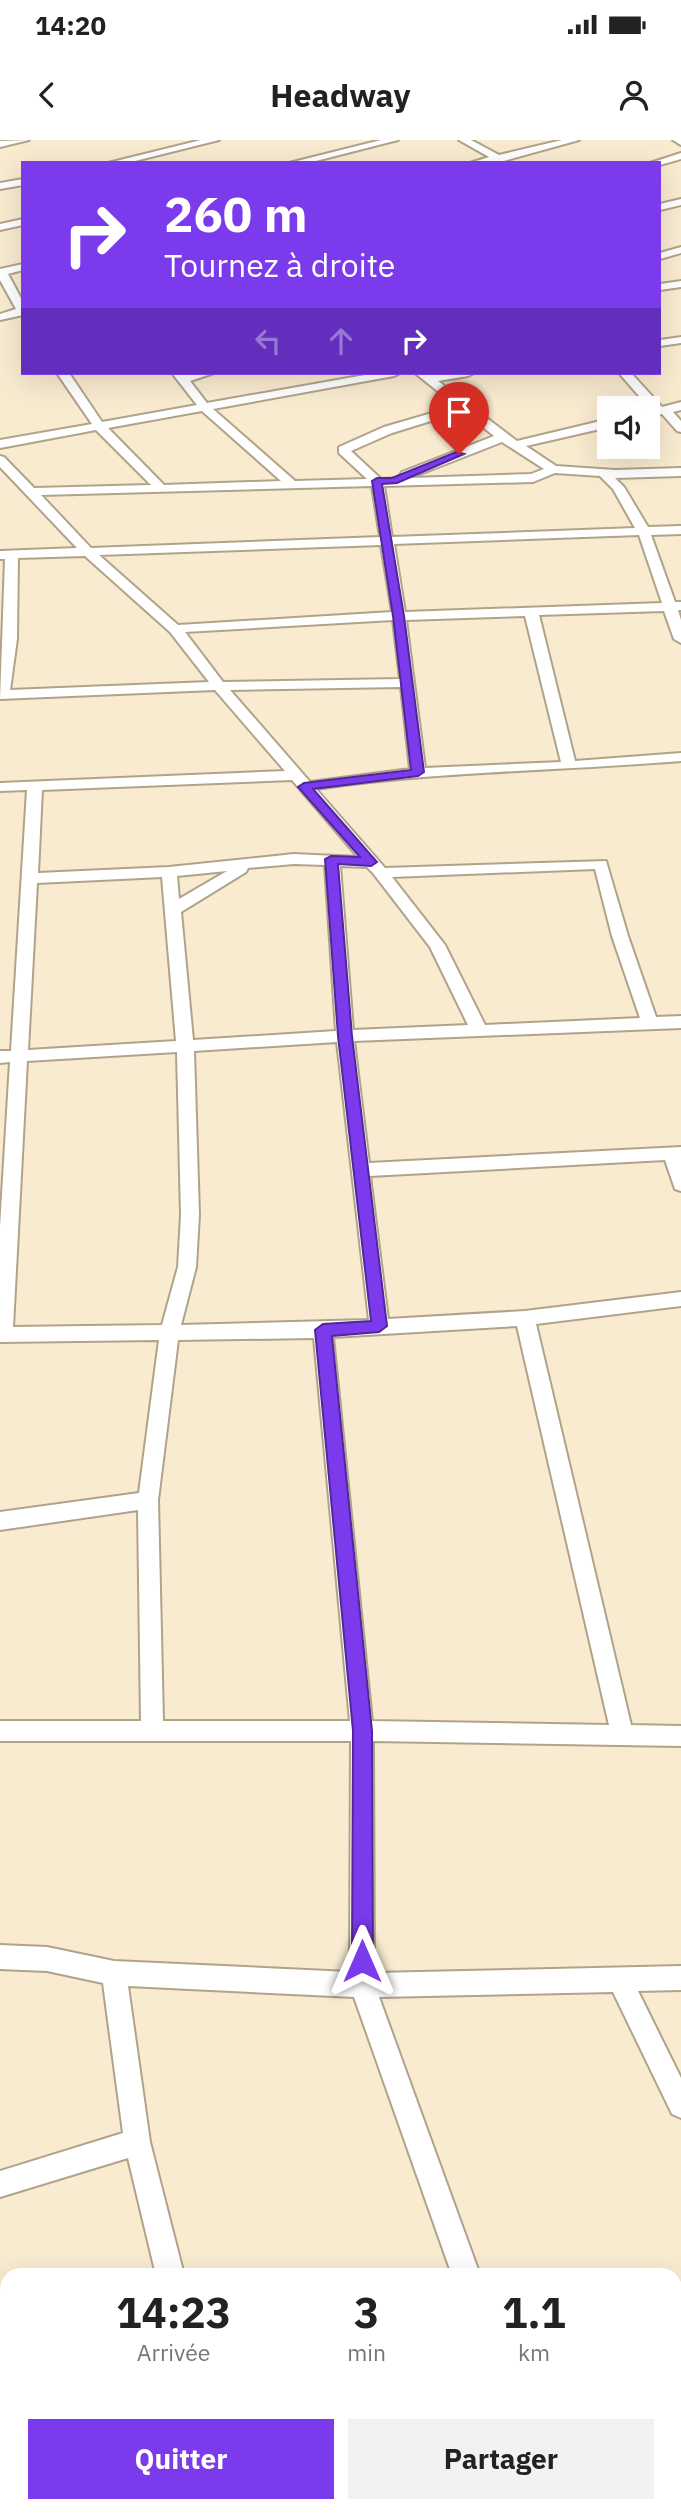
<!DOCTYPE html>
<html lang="fr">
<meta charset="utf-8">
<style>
body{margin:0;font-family:"IBM Plex Sans",sans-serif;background:#f2f2f2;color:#222;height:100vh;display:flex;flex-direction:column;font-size:26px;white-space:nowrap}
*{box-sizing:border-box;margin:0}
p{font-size:23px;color:#767676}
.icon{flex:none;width:38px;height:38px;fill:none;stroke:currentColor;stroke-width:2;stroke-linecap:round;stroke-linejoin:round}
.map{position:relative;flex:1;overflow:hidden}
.sheet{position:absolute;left:0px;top:2128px;width:682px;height:245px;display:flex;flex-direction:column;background:#fff;border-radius:21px 21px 0 0;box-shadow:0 7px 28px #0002}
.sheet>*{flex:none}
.top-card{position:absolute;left:21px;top:21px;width:640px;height:214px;border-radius:0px;box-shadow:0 7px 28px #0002;background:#7c3aed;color:#fff;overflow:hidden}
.fabs{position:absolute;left:597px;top:256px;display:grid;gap:14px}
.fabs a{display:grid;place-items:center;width:63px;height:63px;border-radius:0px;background:#fff;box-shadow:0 7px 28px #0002;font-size:35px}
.pin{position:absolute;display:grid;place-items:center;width:60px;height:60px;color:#fff;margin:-72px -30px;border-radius:50% 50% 50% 0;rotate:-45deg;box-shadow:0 0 7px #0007}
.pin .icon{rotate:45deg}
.me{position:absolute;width:77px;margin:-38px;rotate:0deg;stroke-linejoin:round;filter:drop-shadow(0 0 5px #0008)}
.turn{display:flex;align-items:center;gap:24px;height:147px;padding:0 28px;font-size:32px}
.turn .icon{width:91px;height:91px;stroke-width:2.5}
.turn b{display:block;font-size:49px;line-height:60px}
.lanes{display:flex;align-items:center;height:66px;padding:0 28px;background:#0003;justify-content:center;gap:35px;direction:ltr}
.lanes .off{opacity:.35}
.eta{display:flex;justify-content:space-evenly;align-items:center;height:119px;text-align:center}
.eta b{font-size:42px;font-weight:700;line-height:49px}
.primary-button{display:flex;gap:14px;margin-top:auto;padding:14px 28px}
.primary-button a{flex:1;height:80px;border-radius:0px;background:#7c3aed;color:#fff;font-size:28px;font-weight:700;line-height:80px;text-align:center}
.primary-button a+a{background:#f2f2f2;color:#222}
.status{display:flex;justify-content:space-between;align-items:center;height:49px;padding:0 35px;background:#fff;direction:ltr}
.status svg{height:19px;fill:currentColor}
header{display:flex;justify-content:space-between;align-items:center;height:91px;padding:0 28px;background:#fff;font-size:32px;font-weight:700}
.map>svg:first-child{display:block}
</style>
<div class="status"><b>14:20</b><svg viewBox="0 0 49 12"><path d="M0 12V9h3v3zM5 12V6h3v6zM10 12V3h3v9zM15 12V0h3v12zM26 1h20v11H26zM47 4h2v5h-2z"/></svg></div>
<header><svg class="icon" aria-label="back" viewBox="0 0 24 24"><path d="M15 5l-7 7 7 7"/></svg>Headway<svg class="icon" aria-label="person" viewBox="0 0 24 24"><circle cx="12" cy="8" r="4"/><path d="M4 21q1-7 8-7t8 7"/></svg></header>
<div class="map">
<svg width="681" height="2373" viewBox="0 0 681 2373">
<rect width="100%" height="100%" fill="#f9ebd0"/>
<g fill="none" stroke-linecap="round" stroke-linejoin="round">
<defs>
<path id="minor" d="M 29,0 L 0,7 L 0,1 Z
M 201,0 L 219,0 L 127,23 L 108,23 Z
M 381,0 L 398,0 L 308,23 L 289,23 Z
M 459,0 L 471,0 L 499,15 L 562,0 L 579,0 L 500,22 L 470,23 L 489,17 Z
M 673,0 L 681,0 L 681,5 Z
M 681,13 L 681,19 L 660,25 L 650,23 Z
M 23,39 L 23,45 L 0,49 L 0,43 Z
M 681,59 L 681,65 L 660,70 L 660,64 Z
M 23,79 L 23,85 L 0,90 L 0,84 Z
M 681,107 L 681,113 L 660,119 L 660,113 Z
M 23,124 L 23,130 L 8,134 L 23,162 L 23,175 L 0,180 L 0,174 L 16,169 L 0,140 L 0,129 Z
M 681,141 L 681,147 L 660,150 L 660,144 Z
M 681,197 L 681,203 L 660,206 L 660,200 Z
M 57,233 L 69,233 L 102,282 L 197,265 L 172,233 L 185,235 L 214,233 L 190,241 L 207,263 L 376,233 L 400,233 L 394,236 L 213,269 L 295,341 L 367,339 L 339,313 L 339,307 L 384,287 L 456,266 L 415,233 L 431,235 L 474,233 L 468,236 L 438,241 L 517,301 L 609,279 L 609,287 L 526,306 L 556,326 L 615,330 L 681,328 L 681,336 L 615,338 L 624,347 L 648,387 L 681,386 L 681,394 L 651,395 L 675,462 L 681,462 L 681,470 L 678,470 L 681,480 L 681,503 L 674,499 L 664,471 L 539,475 L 575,621 L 681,613 L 681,621 C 560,631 437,631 316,649 L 385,728 L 606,721 L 628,796 L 656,877 L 681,876 L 681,888 L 354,901 L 369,1023 L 681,1007 L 681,1051 L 675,1049 L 665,1020 L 370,1036 L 388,1179 L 525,1171 L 681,1152 L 681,1166 L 536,1184 L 631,1585 L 681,1586 L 681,1606 L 373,1601 L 374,1833 L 681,1826 L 681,1850 L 638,1851 L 681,1938 L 681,1978 L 672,1974 L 613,1852 L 379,1857 L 480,2135 L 452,2135 L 354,1857 L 128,1846 L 150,2002 L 184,2135 L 156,2135 L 128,2018 L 0,2057 L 0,2031 L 123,1993 L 103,1843 L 47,1831 L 0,1829 L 0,1805 L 47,1807 L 114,1821 L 350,1832 L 351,1601 L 0,1601 L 0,1581 L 141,1581 L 138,1370 L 0,1390 L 0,1372 L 139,1353 L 159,1200 L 0,1202 L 0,1087 L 10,922 L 0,923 L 0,911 L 11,911 L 27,650 L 0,651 L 0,643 L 285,631 L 215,550 L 0,559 L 5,419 L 0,419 L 0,411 L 77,408 L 0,327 L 0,316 L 4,317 L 34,348 L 151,345 L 96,290 L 0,308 L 0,300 L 92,284 ZM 202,271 L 281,341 L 164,345 L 108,288 ZM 463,271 L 494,296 L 402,332 L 400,335 L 403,338 L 381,339 L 351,311 L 392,293 ZM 502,302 L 544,329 L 531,334 L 410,338 ZM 555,333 L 600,336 L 613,349 L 635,388 L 392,397 L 384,346 L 533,342 ZM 372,346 L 380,397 L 91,408 L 41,355 ZM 639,395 L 662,463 L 405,472 L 394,404 ZM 381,405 L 392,472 L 178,485 L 99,415 ZM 85,416 L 170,492 L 209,542 L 10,550 L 17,499 L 18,418 ZM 525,476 L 561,622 L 425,628 L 406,480 ZM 393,480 L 400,539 L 223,542 L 185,492 ZM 401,547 L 410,629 L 310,642 L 230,550 ZM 292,640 L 358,717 L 294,714 L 169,727 L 38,733 L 42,650 ZM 294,724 L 325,725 L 336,891 L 193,900 L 181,772 L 246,732 L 248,728 ZM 340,726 L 367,727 L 373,733 L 430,807 L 468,885 L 353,890 ZM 595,729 L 612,796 L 640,878 L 485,885 L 445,805 L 392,737 ZM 227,731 L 179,759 L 177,736 ZM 162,737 L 176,901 L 28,910 L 37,743 ZM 337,902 L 369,1180 L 181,1185 L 196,1127 L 199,1075 L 194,911 ZM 177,912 L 181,1075 L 178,1127 L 162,1185 L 13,1187 L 27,921 ZM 517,1186 L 609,1585 L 372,1581 L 333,1197 ZM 314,1198 L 350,1581 L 163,1581 L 158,1360 L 178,1200 Z
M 619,233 L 631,233 L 662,267 L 681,262 L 681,270 L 673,272 L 681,281 L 681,292 L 677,291 L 662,274 L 648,277 L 648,271 L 651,270 Z
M 681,2203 L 681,2231 L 676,2232 L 676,2204 Z
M 217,2366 L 245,2366 L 247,2373 L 219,2373 Z
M 364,2366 L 400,2366 L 398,2373 L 362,2373 Z"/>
</defs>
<use href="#minor" stroke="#b1a38a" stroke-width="4"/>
<use href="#minor" fill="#fff" fill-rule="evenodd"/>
</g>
<path fill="#7c3aed" stroke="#51269a" stroke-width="2" d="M 456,312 L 464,314 L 397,343 L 382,344 L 404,476 L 424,632 L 418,636 L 313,649 L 377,722 L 371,726 L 338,724 L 352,896 L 387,1186 L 379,1192 L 332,1196 L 372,1591 L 373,1821 L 370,1827 L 362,1830 L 355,1827 L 352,1821 L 353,1591 L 315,1190 L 323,1184 L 371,1181 L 338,896 L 325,719 L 331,716 L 360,717 L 298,647 L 304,643 L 411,630 L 393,476 L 372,341 L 377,338 L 392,338 Z"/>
</svg>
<div class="fabs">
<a><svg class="icon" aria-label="sound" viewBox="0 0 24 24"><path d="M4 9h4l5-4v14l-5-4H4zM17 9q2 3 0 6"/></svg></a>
</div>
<div class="pin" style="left:459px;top:314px;background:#d93025"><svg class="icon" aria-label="arrive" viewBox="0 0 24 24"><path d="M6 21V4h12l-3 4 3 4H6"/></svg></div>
<svg class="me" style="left:362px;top:1821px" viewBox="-20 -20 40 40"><path d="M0-17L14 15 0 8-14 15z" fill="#7c3aed" stroke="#fff" stroke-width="4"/></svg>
<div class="top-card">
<div class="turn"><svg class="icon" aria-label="right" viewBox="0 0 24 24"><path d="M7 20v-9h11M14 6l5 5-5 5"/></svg><div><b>260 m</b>Tournez à droite</div></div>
<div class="lanes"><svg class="icon off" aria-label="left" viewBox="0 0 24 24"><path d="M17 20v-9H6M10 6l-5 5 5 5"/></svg><svg class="icon off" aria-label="ahead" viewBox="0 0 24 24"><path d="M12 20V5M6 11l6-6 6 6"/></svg><svg class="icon" aria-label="right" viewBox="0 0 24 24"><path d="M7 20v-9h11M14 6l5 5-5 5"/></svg></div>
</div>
<section class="sheet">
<div class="eta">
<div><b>14:23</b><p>Arrivée</p></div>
<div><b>3</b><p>min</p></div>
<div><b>1.1</b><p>km</p></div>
</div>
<div class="primary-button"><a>Quitter</a><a>Partager</a></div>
</section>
</div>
